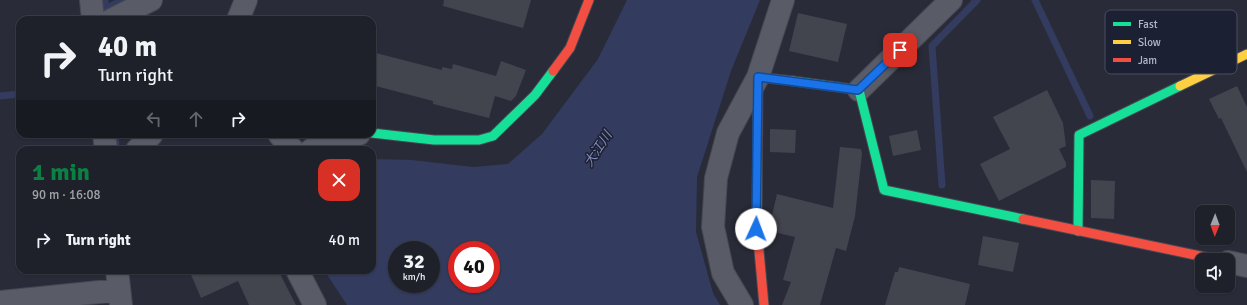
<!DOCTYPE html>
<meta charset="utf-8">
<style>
body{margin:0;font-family:Signika,"Noto Sans JP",sans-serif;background:#2c2e36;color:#f1f3f6;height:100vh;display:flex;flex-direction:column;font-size:15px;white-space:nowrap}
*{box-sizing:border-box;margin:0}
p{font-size:13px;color:#a1a3a8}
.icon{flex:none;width:22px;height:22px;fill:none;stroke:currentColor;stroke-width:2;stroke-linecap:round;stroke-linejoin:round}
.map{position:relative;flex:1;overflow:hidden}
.details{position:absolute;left:16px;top:146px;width:360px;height:128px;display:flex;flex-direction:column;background:#1f212a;border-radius:12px;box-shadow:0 1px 3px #0004,0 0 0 1px #3c3e47}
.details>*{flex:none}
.top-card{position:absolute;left:16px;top:16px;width:360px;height:122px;border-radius:12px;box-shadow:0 1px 3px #0004,0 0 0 1px #3c3e47;background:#1f212a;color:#f1f3f6;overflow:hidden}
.needle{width:26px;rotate:181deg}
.fabs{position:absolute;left:1195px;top:205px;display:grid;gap:8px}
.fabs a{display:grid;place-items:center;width:40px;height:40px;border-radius:8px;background:#1f212a;box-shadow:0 1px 3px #0004,0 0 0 1px #3c3e47;font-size:20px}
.speed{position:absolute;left:388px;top:241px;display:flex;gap:8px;font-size:20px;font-weight:700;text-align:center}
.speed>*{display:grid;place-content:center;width:52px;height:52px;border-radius:50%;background:#1f212a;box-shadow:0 1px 3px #0004,0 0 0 1px #3c3e47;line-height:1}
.speed small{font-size:10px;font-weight:400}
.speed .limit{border:6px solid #d22;background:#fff;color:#111}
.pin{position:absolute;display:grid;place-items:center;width:34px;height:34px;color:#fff;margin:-17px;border-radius:8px;box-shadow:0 2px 6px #0006}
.me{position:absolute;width:44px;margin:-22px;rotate:2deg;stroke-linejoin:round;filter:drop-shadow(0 0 3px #0008)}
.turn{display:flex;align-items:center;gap:14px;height:84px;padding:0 16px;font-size:18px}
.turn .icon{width:52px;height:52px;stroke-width:2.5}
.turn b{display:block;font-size:28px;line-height:34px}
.lanes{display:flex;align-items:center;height:38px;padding:0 16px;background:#0003;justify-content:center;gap:20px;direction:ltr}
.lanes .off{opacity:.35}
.round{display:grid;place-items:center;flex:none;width:42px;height:42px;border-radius:12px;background:#2c2e36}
.summary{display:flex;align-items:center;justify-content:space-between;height:68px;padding:0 16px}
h1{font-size:24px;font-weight:700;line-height:30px;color:#0b8043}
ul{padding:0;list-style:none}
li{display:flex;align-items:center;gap:12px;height:52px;padding:0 16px}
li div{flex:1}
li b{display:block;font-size:15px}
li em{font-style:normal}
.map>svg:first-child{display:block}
</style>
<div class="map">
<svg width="1247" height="305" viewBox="0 0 1247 305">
<rect width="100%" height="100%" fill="#292c38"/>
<path fill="#333b5f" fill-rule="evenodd" d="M 627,0 L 760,0 L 731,71 L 697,177 L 696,232 L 713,293 L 720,305 L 347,305 L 324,270 L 372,270 L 372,159 L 412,160 L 473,167 L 508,164 L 542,134 L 598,59 ZM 397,250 L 431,250 L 431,284 L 397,284 ZM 457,250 L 491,250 L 491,284 L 457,284 Z"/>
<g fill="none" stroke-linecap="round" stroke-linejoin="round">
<path stroke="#333b5f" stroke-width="7" d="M 105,0 L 105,9 L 123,0
M 1035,0 L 1090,116
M 0,96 L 20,94
M 115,134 L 116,146
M 942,185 L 932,46 L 977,0"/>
</g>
<path fill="#42444e" d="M 444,0 L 531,0 L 523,28 L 443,6 Z
M 798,13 L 847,24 L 838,62 L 789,51 Z
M 372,52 L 442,70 L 442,67 L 452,69 L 453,64 L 496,76 L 501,61 L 526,70 L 516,96 L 511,101 L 495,96 L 489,118 L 433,104 L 433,101 L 372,85 Z
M 1237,86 L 1247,107 L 1247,172 L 1221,118 L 1219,119 L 1209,99 Z
M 1047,90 L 1063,123 L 1066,146 L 1059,149 L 1066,163 L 1066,167 L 999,201 L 980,164 L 1010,149 L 993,117 Z
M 770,129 L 796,130 L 795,153 L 770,152 Z
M 917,130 L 921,150 L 893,156 L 889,136 Z
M 840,147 L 861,149 L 862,154 L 855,216 L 846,251 L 836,248 L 820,305 L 782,305 L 791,282 L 783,280 L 795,237 L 770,231 L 770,224 L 777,194 L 833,208 Z
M 1091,180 L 1115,181 L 1114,219 L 1091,218 Z
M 983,236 L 1019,243 L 1013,272 L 978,265 Z
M 899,267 L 970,284 L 965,305 L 885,305 L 895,272 L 898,272 Z
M 189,270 L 278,270 L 296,305 L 249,305 L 238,281 L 201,298 Z"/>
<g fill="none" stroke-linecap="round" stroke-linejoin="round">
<defs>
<path id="street" d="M 91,0 L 93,20
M 111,20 L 151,0
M 238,20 L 246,0
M 859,90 L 951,0
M 104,134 L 106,150
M 279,134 L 293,150
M 137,150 L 152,134
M 311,150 L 324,142 L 359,134
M 1228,262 L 1247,266
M 117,270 L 121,305
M 297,270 L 315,305
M 0,302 L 119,290
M 742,305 L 723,273 L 713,227 L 716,178 L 728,133 L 758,77 L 783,0"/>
<path id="fast" d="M 793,81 L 859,90 L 884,190 L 1023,219
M 372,133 L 434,140 L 479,140 L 493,136 L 535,95 L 553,71
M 1078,231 L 1079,135 L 1180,86"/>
<path id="slow" d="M 1180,86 L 1247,54"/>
<path id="jam" d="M 553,71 L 570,48 L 589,0
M 1023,219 L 1219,260
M 764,305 L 757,229 L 758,77 L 793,81"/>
</defs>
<use href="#street" stroke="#454851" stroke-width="24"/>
<use href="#fast" stroke="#454851" stroke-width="11"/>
<use href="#slow" stroke="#454851" stroke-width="11"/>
<use href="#jam" stroke="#454851" stroke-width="11"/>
<use href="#street" stroke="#595b66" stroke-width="22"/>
<use href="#fast" stroke="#16e098" stroke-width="9"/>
<use href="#slow" stroke="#ffcf43" stroke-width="9"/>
<use href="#jam" stroke="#f24e42" stroke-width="9"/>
</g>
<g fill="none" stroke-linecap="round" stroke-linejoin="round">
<defs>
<path id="route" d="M 756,229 L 758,77 L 858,90 L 900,50"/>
</defs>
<use href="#route" stroke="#114b97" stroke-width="10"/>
<use href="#route" stroke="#1a73e8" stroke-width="7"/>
</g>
<g text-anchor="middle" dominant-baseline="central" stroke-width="3" stroke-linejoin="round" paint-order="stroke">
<g font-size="13" font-style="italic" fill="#808bb6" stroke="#1c2033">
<text transform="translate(598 149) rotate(-57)">大江川</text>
</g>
</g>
<rect x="1105" y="10" width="132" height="64" rx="6" fill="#1c2033" stroke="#494d60" stroke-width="1"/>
<rect x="1113" y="22" width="18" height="4" fill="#16e098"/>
<rect x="1113" y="40" width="18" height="4" fill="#ffcf43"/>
<rect x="1113" y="58" width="18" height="4" fill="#f24e42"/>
<g font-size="11" fill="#b2b6c9">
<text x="1138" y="28">Fast</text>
<text x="1138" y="46">Slow</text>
<text x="1138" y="64">Jam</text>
</g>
</svg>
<div class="fabs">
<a><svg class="needle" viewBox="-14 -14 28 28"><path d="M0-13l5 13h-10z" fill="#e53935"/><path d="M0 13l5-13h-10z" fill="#a1a3a8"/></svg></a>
<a><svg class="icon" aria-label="sound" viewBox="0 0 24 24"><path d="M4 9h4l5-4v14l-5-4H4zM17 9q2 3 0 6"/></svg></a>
</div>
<div class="speed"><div>32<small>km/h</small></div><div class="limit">40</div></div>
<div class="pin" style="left:900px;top:50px;background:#d93025"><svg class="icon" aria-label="arrive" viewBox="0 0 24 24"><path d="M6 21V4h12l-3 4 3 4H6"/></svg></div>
<svg class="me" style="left:756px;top:229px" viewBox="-20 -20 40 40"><circle r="19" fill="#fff"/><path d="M0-13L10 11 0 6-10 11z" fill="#1a73e8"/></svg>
<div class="top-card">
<div class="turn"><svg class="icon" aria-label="right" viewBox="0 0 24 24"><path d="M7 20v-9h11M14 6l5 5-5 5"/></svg><div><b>40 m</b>Turn right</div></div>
<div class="lanes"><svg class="icon off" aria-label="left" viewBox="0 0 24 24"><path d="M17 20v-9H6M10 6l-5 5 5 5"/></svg><svg class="icon off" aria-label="ahead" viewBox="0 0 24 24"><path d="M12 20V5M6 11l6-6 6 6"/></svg><svg class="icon" aria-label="right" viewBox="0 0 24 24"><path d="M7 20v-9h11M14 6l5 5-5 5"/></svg></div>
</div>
<section class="details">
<div class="summary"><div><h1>1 min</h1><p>90 m · 16:08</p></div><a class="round" style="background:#d93025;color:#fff"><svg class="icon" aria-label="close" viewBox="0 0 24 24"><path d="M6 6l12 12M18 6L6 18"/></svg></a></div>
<ul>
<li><svg class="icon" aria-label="right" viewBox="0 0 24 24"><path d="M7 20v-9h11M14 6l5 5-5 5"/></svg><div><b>Turn right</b></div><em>40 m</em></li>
</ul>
</section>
</div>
